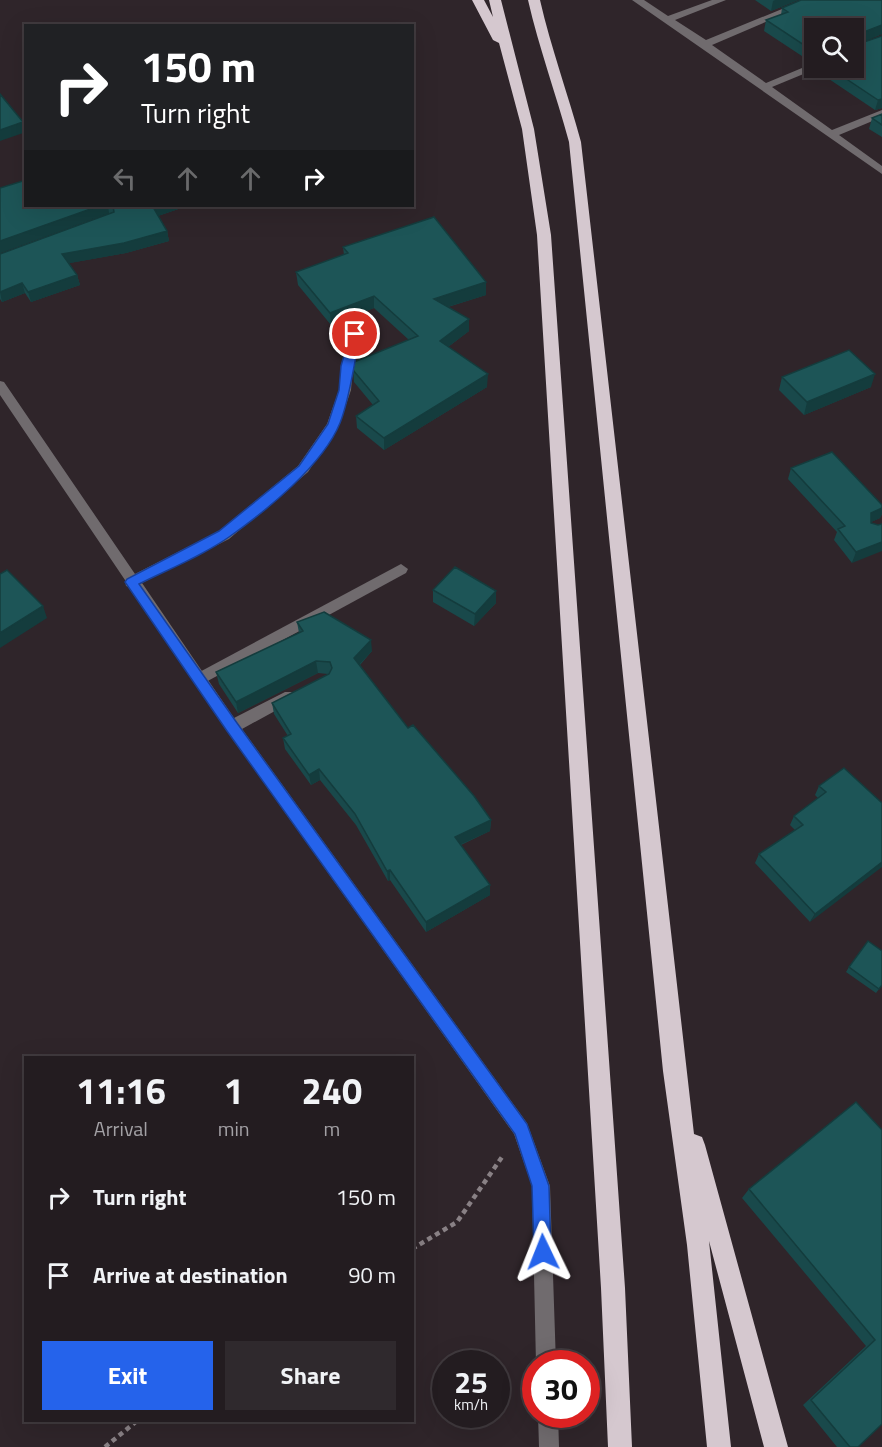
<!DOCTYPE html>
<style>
body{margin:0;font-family:"Titillium Web",sans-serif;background:#2f292d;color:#f1f3f6;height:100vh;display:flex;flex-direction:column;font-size:22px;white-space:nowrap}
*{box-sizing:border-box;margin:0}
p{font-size:20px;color:#a3a1a5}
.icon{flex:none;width:33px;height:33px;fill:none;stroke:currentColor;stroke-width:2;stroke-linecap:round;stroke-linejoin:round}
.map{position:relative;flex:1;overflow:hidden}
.drawer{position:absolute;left:24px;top:1056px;width:390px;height:366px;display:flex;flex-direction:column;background:#231c20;border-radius:0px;box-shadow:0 6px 24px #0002,0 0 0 2px #403a3e}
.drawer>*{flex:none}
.guide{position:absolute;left:24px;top:24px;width:390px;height:183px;border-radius:0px;box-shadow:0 6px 24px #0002,0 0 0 2px #403a3e;background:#202124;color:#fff;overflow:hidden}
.fabs{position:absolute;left:804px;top:18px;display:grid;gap:12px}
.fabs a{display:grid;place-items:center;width:60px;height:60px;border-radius:0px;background:#231c20;box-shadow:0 6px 24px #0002,0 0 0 2px #403a3e;font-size:30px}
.speed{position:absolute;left:432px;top:1350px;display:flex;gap:12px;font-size:30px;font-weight:700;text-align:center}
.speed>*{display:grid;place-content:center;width:78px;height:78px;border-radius:50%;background:#231c20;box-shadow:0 6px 24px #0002,0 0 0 2px #403a3e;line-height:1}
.speed small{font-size:15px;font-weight:400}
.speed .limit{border:9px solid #d22;background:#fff;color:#111}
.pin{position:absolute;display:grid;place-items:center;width:51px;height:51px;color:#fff;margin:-26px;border:3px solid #fff;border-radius:50%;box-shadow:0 2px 6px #0007}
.me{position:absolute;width:66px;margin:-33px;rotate:358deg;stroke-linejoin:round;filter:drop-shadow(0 0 4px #0008)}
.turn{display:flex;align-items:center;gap:21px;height:126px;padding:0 18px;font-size:27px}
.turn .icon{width:78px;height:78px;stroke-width:2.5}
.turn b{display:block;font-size:42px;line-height:51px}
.lanes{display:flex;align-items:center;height:57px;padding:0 18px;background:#0003;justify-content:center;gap:30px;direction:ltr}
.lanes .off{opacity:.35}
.eta{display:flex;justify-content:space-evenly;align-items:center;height:102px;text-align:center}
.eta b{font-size:36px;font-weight:700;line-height:42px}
.action{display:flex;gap:12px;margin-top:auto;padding:12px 18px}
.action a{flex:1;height:69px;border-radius:0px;background:#2563eb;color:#fff;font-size:24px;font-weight:700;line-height:69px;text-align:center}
.action a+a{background:#2f292d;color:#f1f3f6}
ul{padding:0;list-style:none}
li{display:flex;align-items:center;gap:18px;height:78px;padding:0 18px}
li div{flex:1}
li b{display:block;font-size:22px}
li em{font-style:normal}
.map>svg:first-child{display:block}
</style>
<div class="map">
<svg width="882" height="1447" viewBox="0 0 882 1447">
<rect width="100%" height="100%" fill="#2f252a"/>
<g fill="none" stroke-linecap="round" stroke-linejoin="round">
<path stroke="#898185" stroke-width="4.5" stroke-dasharray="5 4" stroke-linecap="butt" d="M 412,1249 L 457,1222 L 502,1157
M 105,1447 L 138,1420"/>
<path fill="#706b6e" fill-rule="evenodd" d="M 401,564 L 408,569 L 406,573 L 204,683 L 194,683 L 192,679 L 194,675 Z"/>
<path fill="#706b6e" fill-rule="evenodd" d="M 632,0 L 644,0 L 668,16 L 712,0 L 726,0 L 675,20 L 706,40 L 804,0 L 817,0 L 712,45 L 766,83 L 814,63 L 814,68 L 818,68 L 772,87 L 832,130 L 882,110 L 882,117 L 839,135 L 882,166 L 882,174 Z
M 355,331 L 361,335 L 353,366 L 351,390 L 339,425 L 308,472 L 229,539 L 142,583 L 234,718 L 285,692 L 295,692 L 297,696 L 295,700 L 242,729 L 527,1123 L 550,1186 L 556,1364 L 536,1364 L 532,1186 L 514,1134 L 227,731 L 129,587 L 126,586 L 125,580 L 0,395 L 0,381 L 4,382 L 135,574 L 219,531 L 298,466 L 327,424 L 339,390 L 341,366 L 349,335 Z
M 538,1414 L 558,1414 L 559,1447 L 539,1447 Z"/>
<path fill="#d5c8cf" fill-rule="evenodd" d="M 472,0 L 484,0 L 493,17 L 489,0 L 501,0 L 534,129 L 551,235 L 625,1288 L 632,1447 L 608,1447 L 601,1288 L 537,235 L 522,129 L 499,43 L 493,40 Z
M 528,0 L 540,0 C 551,48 568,94 581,142 L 694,1134 L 702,1137 L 705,1145 L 788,1447 L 764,1447 L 709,1241 L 731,1447 L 707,1447 L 687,1245 L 663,1071 L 569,142 C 556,94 539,48 528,0 Z"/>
</g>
<path fill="#19494b" d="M 755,0 L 798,0 L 771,11 Z
M 882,0 L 882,34 L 855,45 L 882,108 L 875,110 L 820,73 L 821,69 L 819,68 L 854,68 L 814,28 L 814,62 L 811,62 L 764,31 L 766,20 L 781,15 L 782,8 Z
M 882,114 L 882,137 L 869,129 L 872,118 Z
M 26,206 L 187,206 L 158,216 L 167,231 L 169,241 L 126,253 L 69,263 L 77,275 L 80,285 L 31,302 L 25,293 L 2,302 L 0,299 L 0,254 L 110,213 L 109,213 L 0,253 Z
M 343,247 L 486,282 L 486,295 L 448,307 L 469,319 L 469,331 L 448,347 L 487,387 L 384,450 L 357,428 L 356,416 L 373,405 L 354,382 L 353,370 L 409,340 L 374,308 L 331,325 L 298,285 L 296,272 L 344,255 Z
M 782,377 L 871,387 L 804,415 L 779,390 Z
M 791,468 L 882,505 L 882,514 L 880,518 L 871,522 L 852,563 L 834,540 L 837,532 L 788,479 Z
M 433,590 L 496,591 L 496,603 L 474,626 L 433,602 Z
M 297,622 L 372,651 L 360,665 L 408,728 L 491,820 L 490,831 L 461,845 L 490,895 L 426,932 L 390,880 L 388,881 L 356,825 L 320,780 L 311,785 L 285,749 L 283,738 L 288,736 L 274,714 L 272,703 L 328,674 L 318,673 L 238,713 L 219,684 L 216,672 L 299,633 Z
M 819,786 L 882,803 L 810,922 L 755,863 L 759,854 L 795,830 L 790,825 L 794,816 L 818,798 L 815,795 Z
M 849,967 L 882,985 L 876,993 L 846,972 Z
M 882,1130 L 882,1424 L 858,1447 L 837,1447 L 803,1405 L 866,1346 L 742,1198 L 749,1189 Z"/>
<path fill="#143c3d" d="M 775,0 L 798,0 L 771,11 L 773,1 Z
M 882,25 L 882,34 L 854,46 L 856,35 Z
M 882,99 L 882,108 L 875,110 L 878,100 Z
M 23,122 L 26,132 L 0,141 L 0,130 Z
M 99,206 L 108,206 L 109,213 L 0,253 L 0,241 Z
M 156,206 L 187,206 L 155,217 L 153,207 Z
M 167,231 L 169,241 L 126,253 L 65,264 L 62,254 Z
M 77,275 L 80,285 L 31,302 L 28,292 Z
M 486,282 L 486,295 L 434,311 L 434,299 Z
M 22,283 L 25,293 L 2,302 L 0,292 Z
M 374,296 L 374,308 L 331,325 L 330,313 Z
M 469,319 L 469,331 L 440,353 L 440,341 Z
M 488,374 L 487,387 L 384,450 L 384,438 Z
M 875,374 L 871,387 L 804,415 L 807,402 Z
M 882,508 L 882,514 L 880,518 L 867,524 L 871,513 Z
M 882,542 L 882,551 L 852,563 L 856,552 Z
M 496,591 L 496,603 L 474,626 L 475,614 Z
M 43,606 L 47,618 L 0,648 L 0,633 Z
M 371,640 L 372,651 L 355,669 L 354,658 Z
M 316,661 L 318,673 L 238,713 L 236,702 Z
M 319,769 L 320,780 L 311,785 L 309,775 Z
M 491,820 L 490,831 L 455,847 L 455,837 Z
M 882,862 L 882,867 L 810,922 L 815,914 Z
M 390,870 L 390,880 L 388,881 L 387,871 Z
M 490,885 L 490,895 L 426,932 L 426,922 Z"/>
<path fill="#1d5557" stroke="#143c3d" stroke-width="1.5" d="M 801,0 L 882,0 L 882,25 L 856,35 L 855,45 L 882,36 L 882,99 L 878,100 L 830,68 L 854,68 L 854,28 L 814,28 L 814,51 L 813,51 L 766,20 L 788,12 L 782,8 Z
M 0,94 L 23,122 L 0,130 Z
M 882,114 L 882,125 L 872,118 Z
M 26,180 L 26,206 L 99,206 L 0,241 L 0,188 Z
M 113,206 L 156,206 L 153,207 L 167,231 L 124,243 L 62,254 L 77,275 L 28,292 L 22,283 L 0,292 L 0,254 L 114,212 Z
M 434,217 L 486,282 L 434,299 L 469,319 L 440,341 L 488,374 L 384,438 L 356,416 L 379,401 L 353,370 L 354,362 L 418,336 L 374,296 L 330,313 L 296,272 L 348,253 L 343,247 Z
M 849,350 L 875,374 L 807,402 L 782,377 Z
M 832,452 L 882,505 L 882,508 L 871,513 L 871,523 L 878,525 L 882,524 L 882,542 L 856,552 L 838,529 L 845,526 L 791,468 Z
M 455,567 L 496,591 L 475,614 L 433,590 Z
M 7,570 L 43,606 L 0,633 L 0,574 Z
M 324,612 L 371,640 L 354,658 L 408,728 L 413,725 L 474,796 L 491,820 L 455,837 L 490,885 L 426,922 L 390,870 L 387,871 L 355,814 L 319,769 L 309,775 L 283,738 L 291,734 L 272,703 L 329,674 L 332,668 L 330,662 L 316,661 L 236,702 L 216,672 L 303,631 L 297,622 Z
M 844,768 L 882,803 L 882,862 L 815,914 L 759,854 L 803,825 L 794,816 L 826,792 L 819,786 Z
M 868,941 L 882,951 L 882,985 L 879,989 L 849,967 Z
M 856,1102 L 882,1130 L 882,1424 L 858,1447 L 850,1447 L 811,1400 L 875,1340 L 749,1189 Z"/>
<path fill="#2563eb" stroke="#184099" stroke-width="1.5" d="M 355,331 L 361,334 C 353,364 351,395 340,423 C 323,465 266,511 229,537 C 202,556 169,569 139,584 L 237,723 L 527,1124 L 549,1186 L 551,1252 L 549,1258 L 543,1261 L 537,1258 L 534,1252 L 532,1186 L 515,1134 L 227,731 L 125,582 L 127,579 L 219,531 L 299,466 L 328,424 L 339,390 L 341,366 L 350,334 Z"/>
</svg>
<div class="fabs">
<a><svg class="icon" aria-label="search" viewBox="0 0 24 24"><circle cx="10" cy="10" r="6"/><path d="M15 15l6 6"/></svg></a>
</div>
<div class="speed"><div>25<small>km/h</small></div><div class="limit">30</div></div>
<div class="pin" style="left:355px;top:334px;background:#d93025"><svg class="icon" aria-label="arrive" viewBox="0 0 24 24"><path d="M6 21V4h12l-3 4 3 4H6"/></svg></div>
<svg class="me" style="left:543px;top:1252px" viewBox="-20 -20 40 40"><path d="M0-17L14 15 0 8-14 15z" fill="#2563eb" stroke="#fff" stroke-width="4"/></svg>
<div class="guide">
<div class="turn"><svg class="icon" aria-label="right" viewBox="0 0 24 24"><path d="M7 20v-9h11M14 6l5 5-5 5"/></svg><div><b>150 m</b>Turn right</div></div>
<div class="lanes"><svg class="icon off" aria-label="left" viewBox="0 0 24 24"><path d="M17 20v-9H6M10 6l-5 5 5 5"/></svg><svg class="icon off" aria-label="ahead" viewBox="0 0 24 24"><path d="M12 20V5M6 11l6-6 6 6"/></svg><svg class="icon off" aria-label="ahead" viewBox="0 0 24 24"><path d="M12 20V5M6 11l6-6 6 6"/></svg><svg class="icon" aria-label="right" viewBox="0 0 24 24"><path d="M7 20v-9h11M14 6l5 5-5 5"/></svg></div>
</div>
<section class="drawer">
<div class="eta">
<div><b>11:16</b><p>Arrival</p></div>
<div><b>1</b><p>min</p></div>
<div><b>240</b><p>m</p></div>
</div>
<ul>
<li><svg class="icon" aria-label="right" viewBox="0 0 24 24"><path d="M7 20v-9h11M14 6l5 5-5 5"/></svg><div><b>Turn right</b></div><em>150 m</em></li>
<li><svg class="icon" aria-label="arrive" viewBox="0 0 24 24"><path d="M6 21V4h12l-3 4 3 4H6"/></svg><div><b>Arrive at destination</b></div><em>90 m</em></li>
</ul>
<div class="action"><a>Exit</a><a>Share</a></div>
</section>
</div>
